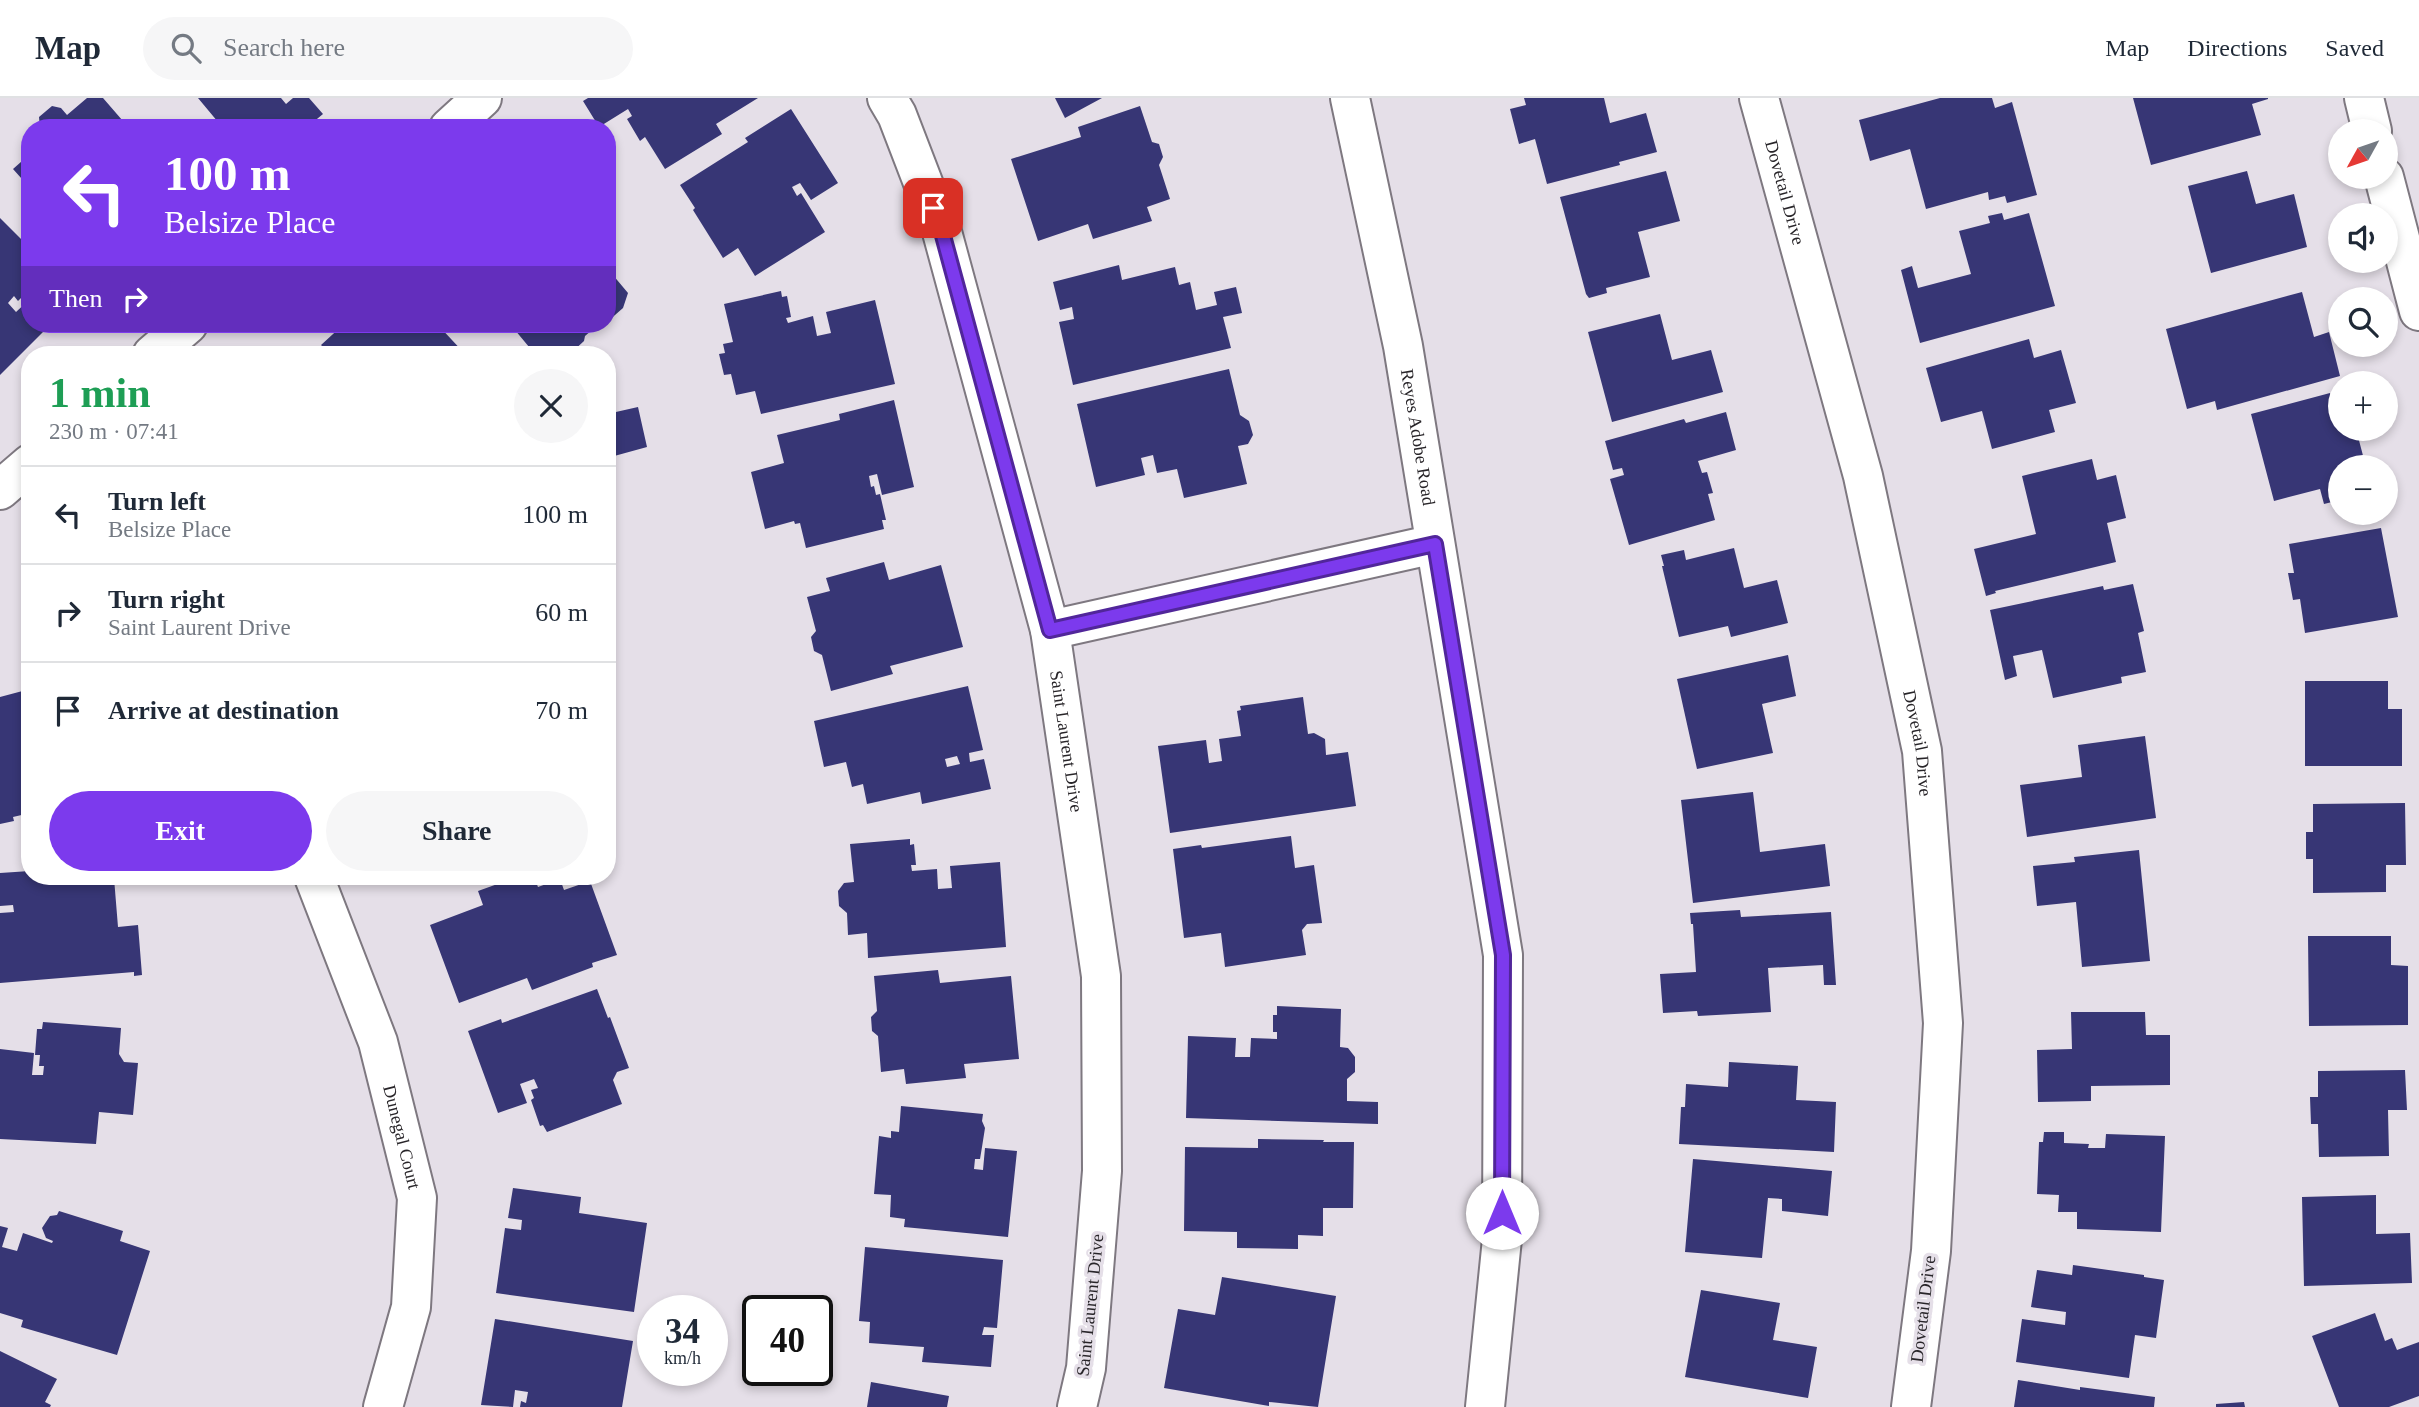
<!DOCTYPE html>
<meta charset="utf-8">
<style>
body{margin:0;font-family:"Times New Roman",serif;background:#f6f6f7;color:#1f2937;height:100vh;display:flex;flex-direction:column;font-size:26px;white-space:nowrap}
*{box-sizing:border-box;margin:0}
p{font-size:23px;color:#747a83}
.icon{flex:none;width:38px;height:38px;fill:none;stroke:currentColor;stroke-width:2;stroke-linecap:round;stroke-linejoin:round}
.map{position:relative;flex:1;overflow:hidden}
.side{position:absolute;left:21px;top:248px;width:595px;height:539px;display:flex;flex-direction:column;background:#fff;border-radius:28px;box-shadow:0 4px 10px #0003}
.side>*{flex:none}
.top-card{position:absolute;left:21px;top:21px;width:595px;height:214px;border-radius:28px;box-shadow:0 4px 10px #0003;background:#7c3aed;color:#fff;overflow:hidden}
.needle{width:46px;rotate:230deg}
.fabs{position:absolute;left:2328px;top:21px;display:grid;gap:14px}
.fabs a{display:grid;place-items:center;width:70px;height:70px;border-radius:50%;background:#fff;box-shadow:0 4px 10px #0003;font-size:35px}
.speed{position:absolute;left:637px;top:1197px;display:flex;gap:14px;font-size:35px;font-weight:700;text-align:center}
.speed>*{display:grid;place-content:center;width:91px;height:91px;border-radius:50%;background:#fff;box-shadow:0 4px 10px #0003;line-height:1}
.speed small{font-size:18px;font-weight:400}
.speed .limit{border:4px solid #111;border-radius:10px;background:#fff;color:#111}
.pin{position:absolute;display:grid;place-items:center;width:60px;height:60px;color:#fff;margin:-30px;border-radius:14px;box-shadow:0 4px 10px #0006}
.me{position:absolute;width:77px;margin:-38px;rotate:0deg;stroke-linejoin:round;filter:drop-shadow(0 0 5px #0008)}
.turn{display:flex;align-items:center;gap:24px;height:147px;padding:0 28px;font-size:32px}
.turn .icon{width:91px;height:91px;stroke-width:2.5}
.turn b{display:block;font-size:49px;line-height:60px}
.then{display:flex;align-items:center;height:66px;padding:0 28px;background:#0003;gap:14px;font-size:26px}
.round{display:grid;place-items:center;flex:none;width:74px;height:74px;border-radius:37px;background:#f6f6f7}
.headline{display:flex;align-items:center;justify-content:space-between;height:119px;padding:0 28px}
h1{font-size:42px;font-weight:700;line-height:52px;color:#1e9e55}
.action{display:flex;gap:14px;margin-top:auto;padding:14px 28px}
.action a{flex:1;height:80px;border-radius:42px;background:#7c3aed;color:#fff;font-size:28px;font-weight:700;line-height:80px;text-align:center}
.action a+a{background:#f6f6f7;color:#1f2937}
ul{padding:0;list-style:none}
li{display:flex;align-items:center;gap:21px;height:98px;padding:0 28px;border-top:2px solid #e0e1e3}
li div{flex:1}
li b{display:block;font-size:26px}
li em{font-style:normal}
header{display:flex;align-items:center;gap:42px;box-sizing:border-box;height:98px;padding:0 35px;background:#fff;border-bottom:2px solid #e0e1e3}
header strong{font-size:33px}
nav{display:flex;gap:38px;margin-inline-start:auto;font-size:24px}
.search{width:490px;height:63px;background:#f6f6f7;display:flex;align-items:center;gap:18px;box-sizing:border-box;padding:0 24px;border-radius:38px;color:#747a83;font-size:26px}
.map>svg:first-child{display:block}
</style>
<header>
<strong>Map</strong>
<div class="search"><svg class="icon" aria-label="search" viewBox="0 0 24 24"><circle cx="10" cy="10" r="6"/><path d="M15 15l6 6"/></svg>Search here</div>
<nav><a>Map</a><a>Directions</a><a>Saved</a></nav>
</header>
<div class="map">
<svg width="2419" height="1309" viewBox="0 0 2419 1309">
<rect width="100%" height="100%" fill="#e5dfe8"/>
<path fill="#373675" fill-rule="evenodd" d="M 87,0 L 103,0 L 129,30 L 40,30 L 39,19 L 52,8 L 61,10 L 67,17 Z
M 198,0 L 281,0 L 286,6 L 293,0 L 309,0 L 323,16 L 306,30 L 223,30 Z
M 588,0 L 758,0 L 716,26 L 722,36 L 665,71 L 645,39 L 640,43 L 627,21 L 632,18 L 628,11 L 599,29 L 583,3 Z
M 1055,0 L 1102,0 L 1065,20 Z
M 1524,0 L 1604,0 L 1610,25 L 1646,15 L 1657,54 L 1619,64 L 1620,67 L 1547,86 L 1535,41 L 1519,46 L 1510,11 L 1526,7 Z
M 1940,0 L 1992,0 L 1995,10 L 2012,4 L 2037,97 L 2007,105 L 2005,98 L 1989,102 L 1988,94 L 1926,111 L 1910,51 L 1870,63 L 1859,22 Z
M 2133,0 L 2268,0 L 2268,1 L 2252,6 L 2261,37 L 2151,67 Z
M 1140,8 L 1152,44 L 1159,46 L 1163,59 L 1159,67 L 1170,101 L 1147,109 L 1152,123 L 1093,141 L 1088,126 L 1038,143 L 1011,61 L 1081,39 L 1078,29 Z
M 791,11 L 838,85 L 811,102 L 800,85 L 792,89 L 797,98 L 801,95 L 825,134 L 755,178 L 738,150 L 723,160 L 693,112 L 695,110 L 680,87 L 748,44 L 745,40 Z
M 30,37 L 30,52 L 23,43 Z
M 30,56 L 30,90 L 13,71 Z
M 1666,73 L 1680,123 L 1638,134 L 1650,179 L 1606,190 L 1607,195 L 1589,200 L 1586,196 L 1560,99 Z
M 2247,73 L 2256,106 L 2294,96 L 2307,149 L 2211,175 L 2188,88 Z
M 2002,115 L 2004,122 L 2029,115 L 2055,208 L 1920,245 L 1901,172 L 1912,168 L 1918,190 L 1971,176 L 1959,133 L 1990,125 L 1988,118 Z
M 0,120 L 30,150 L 30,200 L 26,195 L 18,203 L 14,198 L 8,205 L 16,214 L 30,201 L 30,226 L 51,226 L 0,277 Z
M 1119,167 L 1122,182 L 1175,169 L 1179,187 L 1190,184 L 1196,212 L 1217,207 L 1214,194 L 1236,189 L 1242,215 L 1223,219 L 1231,250 L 1073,287 L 1059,224 L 1074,221 L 1072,209 L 1060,212 L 1053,184 Z
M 607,170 L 628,195 L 623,210 L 607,224 Z
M 781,193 L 782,199 L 787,198 L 791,219 L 786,220 L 788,225 L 813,218 L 817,238 L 831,235 L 826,214 L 875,202 L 895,286 L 761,316 L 755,293 L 736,297 L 731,276 L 724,277 L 719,256 L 725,255 L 723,246 L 733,244 L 724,206 Z
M 2302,194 L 2314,239 L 2329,234 L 2340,278 L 2217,312 L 2215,303 L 2187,311 L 2166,231 Z
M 1660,216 L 1672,262 L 1711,252 L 1723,294 L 1612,324 L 1588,234 Z
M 344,226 L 437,226 L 466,257 L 331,257 L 321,247 Z
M 510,226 L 599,226 L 585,238 L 584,243 L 570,256 L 562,257 L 540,257 L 536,253 L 534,255 Z
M 2029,241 L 2034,260 L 2061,252 L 2076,305 L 2049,312 L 2055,334 L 1992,351 L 1982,313 L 1941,324 L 1926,270 Z
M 1229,271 L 1240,317 L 1249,323 L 1253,337 L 1248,346 L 1238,348 L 1247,386 L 1184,400 L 1177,371 L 1157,375 L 1153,357 L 1141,360 L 1145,377 L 1096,389 L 1077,306 Z
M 2330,295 L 2337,325 L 2340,325 L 2340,331 L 2356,331 L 2366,369 L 2340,369 L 2340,402 L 2324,406 L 2320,391 L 2274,403 L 2251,316 Z
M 894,302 L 914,389 L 882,397 L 877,376 L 869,378 L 871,389 L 874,388 L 876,397 L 880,396 L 886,422 L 882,422 L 884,431 L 806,450 L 800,425 L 795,426 L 794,423 L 765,431 L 751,374 L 784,365 L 777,337 L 840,322 L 839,316 Z
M 638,309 L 647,349 L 607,360 L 607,316 Z
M 1726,314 L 1736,352 L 1698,363 L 1702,375 L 1707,374 L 1713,395 L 1708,396 L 1715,422 L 1629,447 L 1610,381 L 1624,377 L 1622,370 L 1613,372 L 1605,343 L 1684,321 L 1686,325 Z
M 2092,361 L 2097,382 L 2116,377 L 2126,420 L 2107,425 L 2116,464 L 1995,493 L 1996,495 L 1986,498 L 1974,451 L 2036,436 L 2022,378 Z
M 2381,430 L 2398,519 L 2305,535 L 2300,501 L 2293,502 L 2288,475 L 2294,475 L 2289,446 Z
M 1734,450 L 1744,490 L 1777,482 L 1788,525 L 1731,539 L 1728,528 L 1679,539 L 1662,468 L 1664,468 L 1661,457 L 1684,452 L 1686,462 Z
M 884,464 L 889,482 L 941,467 L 963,549 L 890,568 L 893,576 L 831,593 L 822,557 L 814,553 L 811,539 L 816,533 L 807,499 L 830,493 L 826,480 Z
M 2133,486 L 2144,533 L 2138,535 L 2146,574 L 2121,579 L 2122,585 L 2053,600 L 2042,552 L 2013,558 L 2017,578 L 2005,582 L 1990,512 L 2103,488 L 2104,492 Z
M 1788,557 L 1796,598 L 1762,606 L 1773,655 L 1697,671 L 1677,581 Z
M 2305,583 L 2388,583 L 2388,611 L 2402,611 L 2402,668 L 2305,668 Z
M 968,588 L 983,652 L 969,655 L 970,664 L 984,661 L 991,691 L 922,706 L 920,694 L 867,706 L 863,686 L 852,689 L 846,664 L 824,669 L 814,623 ZM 957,658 L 960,666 L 947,669 L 945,661 Z
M 30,591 L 30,715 L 13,719 L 14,723 L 0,726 L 0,599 Z
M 1303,599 L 1308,636 L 1314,635 L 1325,641 L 1326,657 L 1348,654 L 1356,708 L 1170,735 L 1158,648 L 1206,642 L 1209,665 L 1222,663 L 1219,641 L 1241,638 L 1237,613 L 1241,612 L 1240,608 Z
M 2145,638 L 2156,720 L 2027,739 L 2020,687 L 2082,679 L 2078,647 Z
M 1753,694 L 1760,754 L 1825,746 L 1830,788 L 1693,805 L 1681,702 Z
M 2405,705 L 2406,767 L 2386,767 L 2386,794 L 2313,795 L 2313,761 L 2306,761 L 2306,734 L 2313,734 L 2313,706 Z
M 1291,738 L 1295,770 L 1314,767 L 1322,825 L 1307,826 L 1302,832 L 1306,857 L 1225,869 L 1221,835 L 1184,840 L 1173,751 L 1201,747 L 1202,750 Z
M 910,741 L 910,747 L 914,746 L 916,767 L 911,767 L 912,773 L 937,771 L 938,791 L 952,790 L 950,768 L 1000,764 L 1006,849 L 868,860 L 867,835 L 848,837 L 847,815 L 839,808 L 838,793 L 844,785 L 854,784 L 850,746 Z
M 2139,752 L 2150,863 L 2082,869 L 2076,804 L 2037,808 L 2033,768 L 2075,764 L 2074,759 Z
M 30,773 L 30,779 L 46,779 L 46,785 L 114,780 L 118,829 L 138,827 L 142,877 L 134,878 L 134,874 L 0,885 L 0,815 L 14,814 L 13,807 L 0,808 L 0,775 Z
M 411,779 L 429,779 L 413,785 Z
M 517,779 L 534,779 L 538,789 L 560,781 L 564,792 L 590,783 L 617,857 L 592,865 L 593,869 L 532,892 L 527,880 L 459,905 L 430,827 L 483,807 L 478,793 Z
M 1740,812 L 1741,819 L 1831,814 L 1836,887 L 1824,887 L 1823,867 L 1768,870 L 1771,914 L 1698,918 L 1697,913 L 1663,915 L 1660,876 L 1696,874 L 1693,826 L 1691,826 L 1690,815 Z
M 2308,838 L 2391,838 L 2391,867 L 2408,868 L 2408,927 L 2309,928 Z
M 938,872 L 940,885 L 1011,878 L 1019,961 L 964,966 L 966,980 L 906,986 L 904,971 L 881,974 L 878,938 L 872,933 L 871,919 L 877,913 L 874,878 Z
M 597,891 L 608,920 L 610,919 L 629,970 L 617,974 L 613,982 L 622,1006 L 547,1034 L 543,1027 L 540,1028 L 531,1002 L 534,1000 L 531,992 L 538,990 L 534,981 L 520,986 L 527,1005 L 498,1015 L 468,933 L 501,921 L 502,925 Z
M 1277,908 L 1341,911 L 1340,949 L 1348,950 L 1355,959 L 1355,974 L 1347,981 L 1347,1003 L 1378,1004 L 1378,1026 L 1186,1020 L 1188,938 L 1236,940 L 1235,959 L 1250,959 L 1251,940 L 1277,941 L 1277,934 L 1273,934 L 1273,917 L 1277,917 Z
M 2071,914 L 2145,914 L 2146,937 L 2170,937 L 2170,987 L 2091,988 L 2091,1003 L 2038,1004 L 2037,952 L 2072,951 Z
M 43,924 L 121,930 L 119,956 L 124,964 L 138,965 L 133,1017 L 99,1014 L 96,1046 L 0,1041 L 0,951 L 34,955 L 32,977 L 43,977 L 44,968 L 39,968 L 40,957 L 35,957 L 37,931 L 42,931 Z
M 1729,964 L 1798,968 L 1796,1002 L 1836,1004 L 1834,1054 L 1679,1046 L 1681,1009 L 1685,1009 L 1686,986 L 1728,989 Z
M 2405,972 L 2407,1012 L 2388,1012 L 2389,1058 L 2319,1059 L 2318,1026 L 2311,1026 L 2310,999 L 2318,999 L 2318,973 Z
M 901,1008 L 983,1016 L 982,1023 L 985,1030 L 982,1049 L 980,1061 L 975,1061 L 974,1071 L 983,1072 L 985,1050 L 1017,1053 L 1008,1139 L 904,1129 L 905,1121 L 890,1119 L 891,1097 L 874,1096 L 879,1038 L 891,1040 L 891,1033 L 899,1034 Z
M 2044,1034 L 2064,1034 L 2064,1045 L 2089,1046 L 2088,1050 L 2105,1050 L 2106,1036 L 2165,1038 L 2161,1134 L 2077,1131 L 2077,1114 L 2058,1114 L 2059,1097 L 2037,1096 L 2039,1044 L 2043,1044 Z
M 1258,1041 L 1324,1042 L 1323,1044 L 1354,1044 L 1353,1110 L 1323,1110 L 1323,1138 L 1298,1137 L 1298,1151 L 1237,1150 L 1237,1134 L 1184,1133 L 1185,1049 L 1258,1050 Z
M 1693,1061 L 1832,1073 L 1828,1118 L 1782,1113 L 1782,1101 L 1768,1100 L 1762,1160 L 1685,1154 Z
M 513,1090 L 581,1099 L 579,1115 L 647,1125 L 634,1214 L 496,1195 L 505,1130 L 521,1132 L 522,1122 L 508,1120 Z
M 2376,1097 L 2376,1136 L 2410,1135 L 2412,1185 L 2304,1188 L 2302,1099 Z
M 59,1113 L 123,1133 L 120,1143 L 150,1153 L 117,1257 L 21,1229 L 23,1222 L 0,1215 L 0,1128 L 8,1130 L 2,1149 L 17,1153 L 23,1135 L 52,1145 L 53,1143 L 46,1140 L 42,1130 L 50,1118 L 57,1117 Z
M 865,1149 L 1003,1162 L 997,1230 L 984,1229 L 982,1237 L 994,1237 L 991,1269 L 922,1264 L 924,1249 L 869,1245 L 870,1224 L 859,1223 Z
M 2073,1167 L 2144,1177 L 2144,1179 L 2164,1182 L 2156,1240 L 2135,1237 L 2129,1280 L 2016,1264 L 2022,1221 L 2065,1227 L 2066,1214 L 2031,1209 L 2037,1172 L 2072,1177 Z
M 1222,1179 L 1336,1198 L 1318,1309 L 1269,1304 L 1269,1308 L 1164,1290 L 1178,1211 L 1215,1217 Z
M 1701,1192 L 1780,1205 L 1773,1242 L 1817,1249 L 1808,1300 L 1685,1279 Z
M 2375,1215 L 2385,1243 L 2392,1240 L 2397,1252 L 2419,1244 L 2419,1298 L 2389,1309 L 2339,1309 L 2312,1238 Z
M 495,1221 L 633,1243 L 622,1309 L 520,1309 L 521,1303 L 526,1305 L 528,1294 L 515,1292 L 513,1309 L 481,1307 Z
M 0,1253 L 57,1281 L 45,1304 L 51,1307 L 50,1309 L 0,1309 Z
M 2018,1282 L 2080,1292 L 2080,1289 L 2155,1299 L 2154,1309 L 2014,1309 Z
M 871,1284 L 949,1298 L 947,1309 L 867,1309 Z
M 2244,1304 L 2245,1309 L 2216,1309 L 2216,1306 Z"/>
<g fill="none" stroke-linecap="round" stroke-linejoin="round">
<defs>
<g id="street">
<path id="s1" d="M 887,0 L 897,17 L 942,134 L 1050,532 L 1101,878 L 1102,1073 L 1086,1270 L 1077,1309"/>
<path id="s2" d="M 1759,0 L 1863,378 L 1922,653 L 1943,925 L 1931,1153 L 1911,1309"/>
<path d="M 2364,0 L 2372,33"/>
<path d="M 449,30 L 482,0"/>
<path d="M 2384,79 L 2419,213"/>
<path d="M 152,257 L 188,226"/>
<path d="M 0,392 L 30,366"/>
<path d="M 1050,532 L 1435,446"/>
<path id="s3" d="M 314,779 L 378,944 L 417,1100 L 411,1209 L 383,1309"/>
</g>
<g id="secondary">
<path id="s4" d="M 1350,0 L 1403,248 L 1503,857 L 1502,1141 L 1485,1309"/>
</g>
</defs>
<use href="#street" stroke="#7e7880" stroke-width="42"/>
<use href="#secondary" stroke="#7e7880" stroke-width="42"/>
<use href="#street" stroke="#fff" stroke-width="38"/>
<use href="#secondary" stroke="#fff" stroke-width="38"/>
</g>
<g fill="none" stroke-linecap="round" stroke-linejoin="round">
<defs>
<path id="route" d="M 933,110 L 942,134 L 1050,532 L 1435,446 L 1503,857 L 1502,1115"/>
</defs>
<use href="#route" stroke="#51269a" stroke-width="18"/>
<use href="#route" stroke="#7c3aed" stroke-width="12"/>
</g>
<g text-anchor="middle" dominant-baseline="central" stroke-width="7" stroke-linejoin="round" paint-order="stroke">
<g font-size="18" fill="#282529" stroke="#e5dfe8">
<text stroke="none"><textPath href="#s2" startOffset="98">Dovetail Drive</textPath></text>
<text stroke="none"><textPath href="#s4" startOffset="346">Reyes Adobe Road</textPath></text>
<text stroke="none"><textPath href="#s1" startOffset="670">Saint Laurent Drive</textPath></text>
<text stroke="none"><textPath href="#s2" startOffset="665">Dovetail Drive</textPath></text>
<text stroke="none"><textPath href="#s3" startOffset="275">Dunegal Court</textPath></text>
<text transform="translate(1090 1207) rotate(-84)">Saint Laurent Drive</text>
<text transform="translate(1923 1211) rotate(-83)">Dovetail Drive</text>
</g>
</g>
</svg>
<div class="fabs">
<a><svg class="needle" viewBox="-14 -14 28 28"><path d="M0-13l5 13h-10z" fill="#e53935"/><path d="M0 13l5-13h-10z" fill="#747a83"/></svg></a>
<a><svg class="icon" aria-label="sound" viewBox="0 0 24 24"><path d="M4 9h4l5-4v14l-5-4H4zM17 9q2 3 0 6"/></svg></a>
<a><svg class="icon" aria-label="search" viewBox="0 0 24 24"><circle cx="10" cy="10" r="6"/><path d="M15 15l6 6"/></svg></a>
<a>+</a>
<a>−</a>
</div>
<div class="speed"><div>34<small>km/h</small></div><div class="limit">40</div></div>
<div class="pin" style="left:933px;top:110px;background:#d93025"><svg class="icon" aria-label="arrive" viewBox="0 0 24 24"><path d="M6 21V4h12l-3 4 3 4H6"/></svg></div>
<svg class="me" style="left:1502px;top:1115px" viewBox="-20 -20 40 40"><circle r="19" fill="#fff"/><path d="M0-13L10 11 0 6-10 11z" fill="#7c3aed"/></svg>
<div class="top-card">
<div class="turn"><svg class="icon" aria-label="left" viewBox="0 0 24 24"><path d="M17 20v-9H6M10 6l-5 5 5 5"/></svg><div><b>100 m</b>Belsize Place</div></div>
<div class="then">Then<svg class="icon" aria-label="right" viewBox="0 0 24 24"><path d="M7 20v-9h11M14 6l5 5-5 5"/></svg></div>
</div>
<section class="side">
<div class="headline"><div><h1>1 min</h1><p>230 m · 07:41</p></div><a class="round"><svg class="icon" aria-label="close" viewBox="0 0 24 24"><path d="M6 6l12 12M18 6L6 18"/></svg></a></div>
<ul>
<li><svg class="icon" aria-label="left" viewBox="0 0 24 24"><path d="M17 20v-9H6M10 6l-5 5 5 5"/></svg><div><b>Turn left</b><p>Belsize Place</p></div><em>100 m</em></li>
<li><svg class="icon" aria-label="right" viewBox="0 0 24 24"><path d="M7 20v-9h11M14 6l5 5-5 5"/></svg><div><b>Turn right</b><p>Saint Laurent Drive</p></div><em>60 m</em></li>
<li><svg class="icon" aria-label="arrive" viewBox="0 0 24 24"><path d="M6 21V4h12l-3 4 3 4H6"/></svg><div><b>Arrive at destination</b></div><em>70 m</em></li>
</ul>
<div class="action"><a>Exit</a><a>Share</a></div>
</section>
</div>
